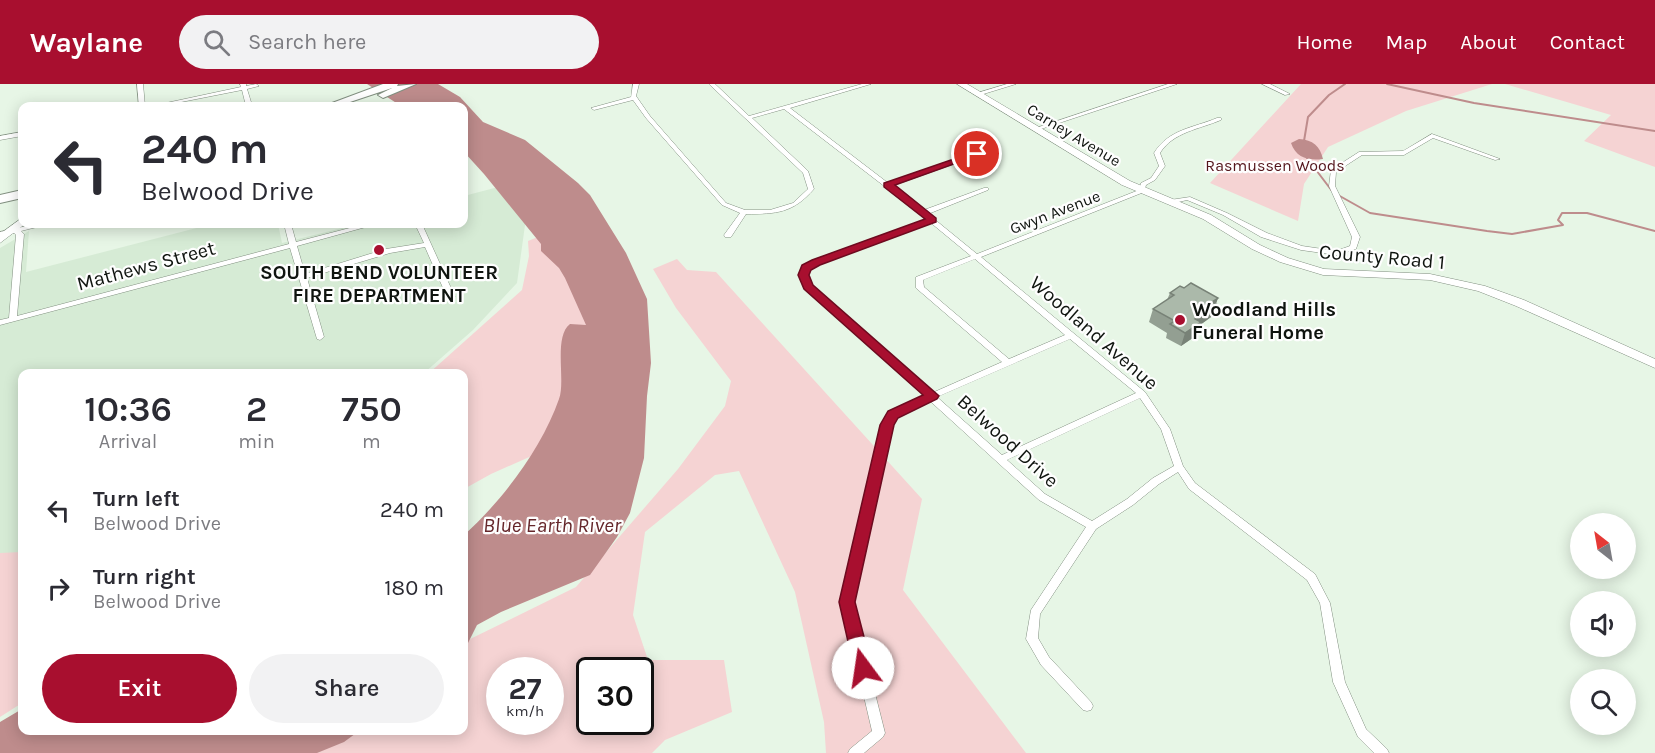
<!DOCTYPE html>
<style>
body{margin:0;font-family:Karla,sans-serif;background:#f2f2f3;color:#2b2b33;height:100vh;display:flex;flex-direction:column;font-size:22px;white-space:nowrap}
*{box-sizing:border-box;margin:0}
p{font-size:20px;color:#7c7c81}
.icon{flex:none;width:33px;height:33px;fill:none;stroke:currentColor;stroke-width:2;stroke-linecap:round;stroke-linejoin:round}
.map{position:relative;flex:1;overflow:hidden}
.details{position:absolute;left:18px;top:285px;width:450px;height:366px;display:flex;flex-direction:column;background:#fff;border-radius:12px;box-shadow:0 3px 15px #0003}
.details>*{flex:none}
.banner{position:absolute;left:18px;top:18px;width:450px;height:126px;border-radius:12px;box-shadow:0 3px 15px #0003;background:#fff;color:#2b2b33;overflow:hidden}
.needle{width:39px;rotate:329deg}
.buttons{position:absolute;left:1570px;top:429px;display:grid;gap:12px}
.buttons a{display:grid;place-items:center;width:66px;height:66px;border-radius:50%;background:#fff;box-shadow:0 3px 15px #0003;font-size:30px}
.speed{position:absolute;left:486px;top:573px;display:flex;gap:12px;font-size:30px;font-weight:700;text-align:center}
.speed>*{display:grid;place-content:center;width:78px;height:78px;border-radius:50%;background:#fff;box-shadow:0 3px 15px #0003;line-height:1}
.speed small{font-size:15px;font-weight:400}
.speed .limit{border:3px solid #111;border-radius:9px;background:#fff;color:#111}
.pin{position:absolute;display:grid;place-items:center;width:51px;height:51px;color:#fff;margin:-26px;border:3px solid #fff;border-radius:50%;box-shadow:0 2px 6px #0007}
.me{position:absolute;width:66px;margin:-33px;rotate:346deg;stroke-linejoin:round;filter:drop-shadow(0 0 4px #0008)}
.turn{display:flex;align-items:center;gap:21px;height:126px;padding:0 24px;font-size:27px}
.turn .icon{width:78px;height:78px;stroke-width:2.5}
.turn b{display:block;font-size:42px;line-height:51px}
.eta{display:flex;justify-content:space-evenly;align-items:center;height:102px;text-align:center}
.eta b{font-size:36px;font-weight:600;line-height:42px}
.action{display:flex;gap:12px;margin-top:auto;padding:12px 24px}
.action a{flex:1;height:69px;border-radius:36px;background:#a80f2f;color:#fff;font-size:24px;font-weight:600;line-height:69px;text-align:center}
.action a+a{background:#f2f2f3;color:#2b2b33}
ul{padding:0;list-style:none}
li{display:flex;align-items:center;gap:18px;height:78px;padding:0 24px}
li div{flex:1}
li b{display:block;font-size:22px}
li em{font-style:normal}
header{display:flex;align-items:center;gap:36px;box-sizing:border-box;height:84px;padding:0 30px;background:#a80f2f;color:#fff}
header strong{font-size:28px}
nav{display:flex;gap:33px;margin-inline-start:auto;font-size:21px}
.search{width:420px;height:54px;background:#f2f2f3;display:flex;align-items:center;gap:15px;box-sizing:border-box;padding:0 21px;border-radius:33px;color:#7c7c81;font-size:22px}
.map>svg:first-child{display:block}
</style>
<header>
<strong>Waylane</strong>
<div class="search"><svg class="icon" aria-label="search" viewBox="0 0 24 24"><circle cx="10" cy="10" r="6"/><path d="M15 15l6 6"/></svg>Search here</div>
<nav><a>Home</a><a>Map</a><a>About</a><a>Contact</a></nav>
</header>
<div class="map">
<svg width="1655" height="669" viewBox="0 0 1655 669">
<rect width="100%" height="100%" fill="#e7f6e6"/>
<path fill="#d6ebd5" d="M 502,102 L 526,134 L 517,199 L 473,246 L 424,289 L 22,290 L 22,563 L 0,560 L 0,164 L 29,147 L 26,188 L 212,140 L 278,140 L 282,159 L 358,140 L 464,140 L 464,112 Z"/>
<path fill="#f5d3d3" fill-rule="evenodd" d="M 1301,0 L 1492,0 L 1406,27 L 1328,63 L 1304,100 L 1298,137 L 1210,99 Z
M 1505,0 L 1655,0 L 1655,83 L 1584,57 L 1611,31 Z
M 548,149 L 599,223 L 563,358 L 491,390 L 464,405 L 464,290 L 428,290 L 522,206 L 529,172 L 528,157 Z
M 677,175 L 687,186 L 716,188 L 922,415 L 903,506 L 1026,669 L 826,669 L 824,638 L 795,508 L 739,387 L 715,391 L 645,448 L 633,531 L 648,576 L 724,576 L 732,628 L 665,656 L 652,669 L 189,669 L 255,647 L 464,646 L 464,558 L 576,503 L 678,385 L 725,322 L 731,297 L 676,224 L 653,185 ZM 500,586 L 550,586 L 550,638 L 500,638 ZM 590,586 L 640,586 L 640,638 L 590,638 Z
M 22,468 L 22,619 L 0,633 L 0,469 Z"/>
<path fill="#be8c8c" d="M 367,0 L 438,0 L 460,13 L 483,38 L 525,56 L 578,99 L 590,111 L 626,169 L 647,215 L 651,279 L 647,312 L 644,374 L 630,429 L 617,453 L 590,491 L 501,528 L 477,541 L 464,567 L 464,451 C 502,417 542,364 559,315 C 566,297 553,253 570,240 L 586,241 L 565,194 L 559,184 L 541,167 L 541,160 L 484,90 L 464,68 L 464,22 L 401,22 Z
M 1299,55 C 1313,56 1320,62 1323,75 C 1309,77 1296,74 1291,59 Z
M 22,625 L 22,646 L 359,647 L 344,658 L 317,669 L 0,669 L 0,638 Z"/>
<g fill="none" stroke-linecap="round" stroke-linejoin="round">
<path stroke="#be8c8c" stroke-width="2" d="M 1387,0 L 1474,19 L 1655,47
M 1304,57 L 1308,33 L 1329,11 L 1345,0
M 1307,74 L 1332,107
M 1338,111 L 1370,129 L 1487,147 L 1512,150 L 1563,141 L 1558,136 L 1562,129 L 1587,129 L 1655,147"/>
<defs>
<path id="street" d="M 137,0 L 143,0 L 145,22 L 139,22 Z
M 240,0 L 246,0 L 246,2 L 256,0 L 259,2 L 247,5 L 251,18 L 249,22 L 243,22 L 245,18 L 242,6 L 161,22 L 152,22 L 241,3 Z
M 633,0 L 639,0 L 636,12 L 650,32 L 726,119 L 745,126 L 770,126 L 793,119 L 808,105 L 803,89 L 709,0 L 715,0 L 749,32 L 862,0 L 871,0 L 790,24 L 888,99 L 975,69 L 979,69 L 979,71 L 892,102 L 924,126 L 984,104 L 988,104 L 988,106 L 928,130 L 977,170 L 1139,106 L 1141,99 L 1151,94 L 1159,82 L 1154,69 C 1169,45 1193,44 1217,34 L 1221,34 L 1221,36 C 1200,45 1173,48 1160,69 L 1165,82 L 1155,96 L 1146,101 L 1144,108 L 981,173 L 1145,308 L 1170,345 L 1183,382 L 1195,399 L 1315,490 L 1330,519 L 1345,598 L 1366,645 L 1387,665 L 1389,669 L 1374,669 L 1358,653 L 1333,598 L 1320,519 L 1307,496 L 1189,405 L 1178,388 L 1159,400 L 1133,421 L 1096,445 L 1040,530 L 1038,554 L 1049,573 L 1091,618 L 1093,622 L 1091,626 L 1087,627 L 1083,626 L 1041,581 L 1026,555 L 1031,526 L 1086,443 L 1039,416 L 930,317 L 896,333 L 892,341 L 852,518 L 885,649 L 883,653 L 864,669 L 848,669 L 850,665 L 872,647 L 842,518 L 882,341 L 890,329 L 925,312 L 805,204 L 799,191 L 803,182 L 813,176 L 927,135 L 784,25 L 752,34 L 808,87 L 814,105 C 793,129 777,130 746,130 L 731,153 L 725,153 L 724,151 L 740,129 L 722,121 L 646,34 L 633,16 L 594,26 L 591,24 L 631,13 ZM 931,139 L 971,172 L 916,193 L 916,204 L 1002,278 L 932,309 L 811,201 L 807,191 L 809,185 L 819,180 ZM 975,175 L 1065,251 L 1009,275 L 924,203 L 923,196 ZM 1070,255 L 1136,309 L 1002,371 L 937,313 ZM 1140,314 L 1161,345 L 1174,382 L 1153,394 L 1127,415 L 1092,437 L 1045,410 L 1007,376 Z
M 1007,0 L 1016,0 L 977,12 L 974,10 Z
M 1168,0 L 1177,0 L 1038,46 L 1033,45 Z
M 1262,0 L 1270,0 L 1290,10 L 1285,11 Z
M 22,48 L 22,52 L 0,56 L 0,52 Z
M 1432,50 L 1500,75 L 1495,76 L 1433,54 L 1404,71 L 1362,71 L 1336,88 L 1335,102 L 1360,153 L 1356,165 L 1337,171 L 1301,166 L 1261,153 L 1223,131 L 1187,116 L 1170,120 L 1167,118 L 1170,116 L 1190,113 L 1227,129 L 1267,149 L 1302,162 L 1336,167 L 1350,162 L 1352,153 L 1329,102 L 1331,86 L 1359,68 L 1403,67 Z
M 36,140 L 47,140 L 45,141 L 21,147 L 24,150 L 17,232 L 289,160 L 284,140 L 291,140 L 296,158 L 365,140 L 375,140 L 373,141 L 297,162 L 305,190 L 386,165 L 424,159 L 415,140 L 422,140 L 455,213 L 451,215 L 447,213 L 425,163 L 390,169 L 307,194 L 324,253 L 320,256 L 317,255 L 290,164 L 0,241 L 0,236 L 9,234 L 16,151 L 14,149 L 0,152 L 0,148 Z"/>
<path id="secondary" d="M 957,0 L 967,0 L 1130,97 L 1211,131 L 1260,161 L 1288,174 L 1324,185 L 1430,190 L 1485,202 L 1524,216 L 1655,275 L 1655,284 L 1516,222 L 1478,207 L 1430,196 L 1323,191 L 1280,178 L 1252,165 L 1203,135 L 1122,101 Z
M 22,134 L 22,140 L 25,140 L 0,159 L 0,150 Z"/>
<path id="highway" d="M 383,0 L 398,0 L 397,2 L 416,0 L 383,14 L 378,11 L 392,4 L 338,22 L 324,22 Z
M 22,106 L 22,114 L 0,119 L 0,111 Z"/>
</defs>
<use href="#street" stroke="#829081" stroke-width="1"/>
<use href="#secondary" stroke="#829081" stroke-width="1"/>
<use href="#highway" stroke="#829081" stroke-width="2"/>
<use href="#street" fill="#fff" fill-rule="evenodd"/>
<use href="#secondary" fill="#fff" fill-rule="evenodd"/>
<use href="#highway" fill="#fff" fill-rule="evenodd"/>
</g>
<path fill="#939f92" d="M 1184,204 L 1218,214 L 1211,233 L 1200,241 L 1197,251 L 1181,262 L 1166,254 L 1167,249 L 1149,238 L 1153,225 L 1167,216 L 1170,209 Z"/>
<path fill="#788277" d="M 1218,214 L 1211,233 L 1200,241 L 1197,251 L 1181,262 L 1185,249 L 1195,235 L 1212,218 Z"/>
<path fill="#abb9aa" stroke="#788277" stroke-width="1.5" d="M 1191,199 L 1218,214 L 1212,218 L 1216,220 L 1195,235 L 1201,238 L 1185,249 L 1170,240 L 1175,237 L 1153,225 L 1174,211 L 1170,209 L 1180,202 L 1184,204 Z"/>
<path fill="#a80f2f" stroke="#6d0a1f" stroke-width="1.5" d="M 974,68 L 982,70 L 895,101 L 936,134 L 936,138 L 820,181 L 811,186 L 809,191 L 813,201 L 939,312 L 937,315 L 898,334 L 894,341 L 855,518 L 872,584 L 869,589 L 863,591 L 857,589 L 854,584 L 839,518 L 880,341 L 888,327 L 923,311 L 804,205 L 798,191 L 802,181 L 812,176 L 925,135 L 884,103 L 884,99 Z"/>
<g fill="#a80f2f" stroke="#fefefe" stroke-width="2">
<circle cx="379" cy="166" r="6"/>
<circle cx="1180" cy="236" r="6"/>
</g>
<g text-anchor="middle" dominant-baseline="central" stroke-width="4.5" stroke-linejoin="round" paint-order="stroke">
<g font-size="16" fill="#0f140f" stroke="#fefefe">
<text transform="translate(1074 51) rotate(31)">Carney Avenue</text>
<text transform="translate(1055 128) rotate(-21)">Gwyn Avenue</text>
</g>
<g font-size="16" fill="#54161c" stroke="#fefefe">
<text x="1275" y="81">Rasmussen Woods</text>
</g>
<g font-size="20" fill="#0f140f" stroke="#fefefe">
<text transform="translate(1382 173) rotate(5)">County Road 1</text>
<text transform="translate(146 182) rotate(-15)">Mathews Street</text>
<text transform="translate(1094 249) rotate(41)">Woodland Avenue</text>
<text transform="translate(1008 357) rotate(42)">Belwood Drive</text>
</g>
<g font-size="20" font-weight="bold" fill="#0f140f" stroke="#fefefe">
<text x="379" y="188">SOUTH BEND VOLUNTEER<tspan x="379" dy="23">FIRE DEPARTMENT</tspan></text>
<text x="1192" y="225" text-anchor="start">Woodland Hills<tspan x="1192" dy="23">Funeral Home</tspan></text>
</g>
<g font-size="21" font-style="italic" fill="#65262a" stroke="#fefefe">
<text x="552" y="441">Blue Earth River</text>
</g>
</g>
</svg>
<div class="buttons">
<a><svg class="needle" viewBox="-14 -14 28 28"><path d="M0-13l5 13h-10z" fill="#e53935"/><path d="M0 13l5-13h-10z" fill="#7c7c81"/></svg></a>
<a><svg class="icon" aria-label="sound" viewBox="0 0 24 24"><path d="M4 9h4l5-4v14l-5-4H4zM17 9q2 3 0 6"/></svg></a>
<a><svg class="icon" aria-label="search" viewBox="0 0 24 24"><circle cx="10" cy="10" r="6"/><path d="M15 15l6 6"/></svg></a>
</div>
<div class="speed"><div>27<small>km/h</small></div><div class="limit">30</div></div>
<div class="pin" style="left:977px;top:70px;background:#d93025"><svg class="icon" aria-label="arrive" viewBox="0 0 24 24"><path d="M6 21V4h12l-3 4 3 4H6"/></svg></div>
<svg class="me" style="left:863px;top:584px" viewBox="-20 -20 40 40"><circle r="19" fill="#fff"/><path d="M0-13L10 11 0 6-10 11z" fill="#a80f2f"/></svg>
<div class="banner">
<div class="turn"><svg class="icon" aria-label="left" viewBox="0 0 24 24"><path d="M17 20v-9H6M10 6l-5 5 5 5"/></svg><div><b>240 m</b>Belwood Drive</div></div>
</div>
<section class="details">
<div class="eta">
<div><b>10:36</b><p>Arrival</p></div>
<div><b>2</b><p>min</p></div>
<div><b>750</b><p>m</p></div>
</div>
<ul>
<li><svg class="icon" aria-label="left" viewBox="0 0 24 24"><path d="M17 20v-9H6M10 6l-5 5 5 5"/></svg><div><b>Turn left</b><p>Belwood Drive</p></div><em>240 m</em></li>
<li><svg class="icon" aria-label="right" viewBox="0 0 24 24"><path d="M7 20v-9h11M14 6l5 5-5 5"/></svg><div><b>Turn right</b><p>Belwood Drive</p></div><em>180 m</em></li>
</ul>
<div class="action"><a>Exit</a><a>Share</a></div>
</section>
</div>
